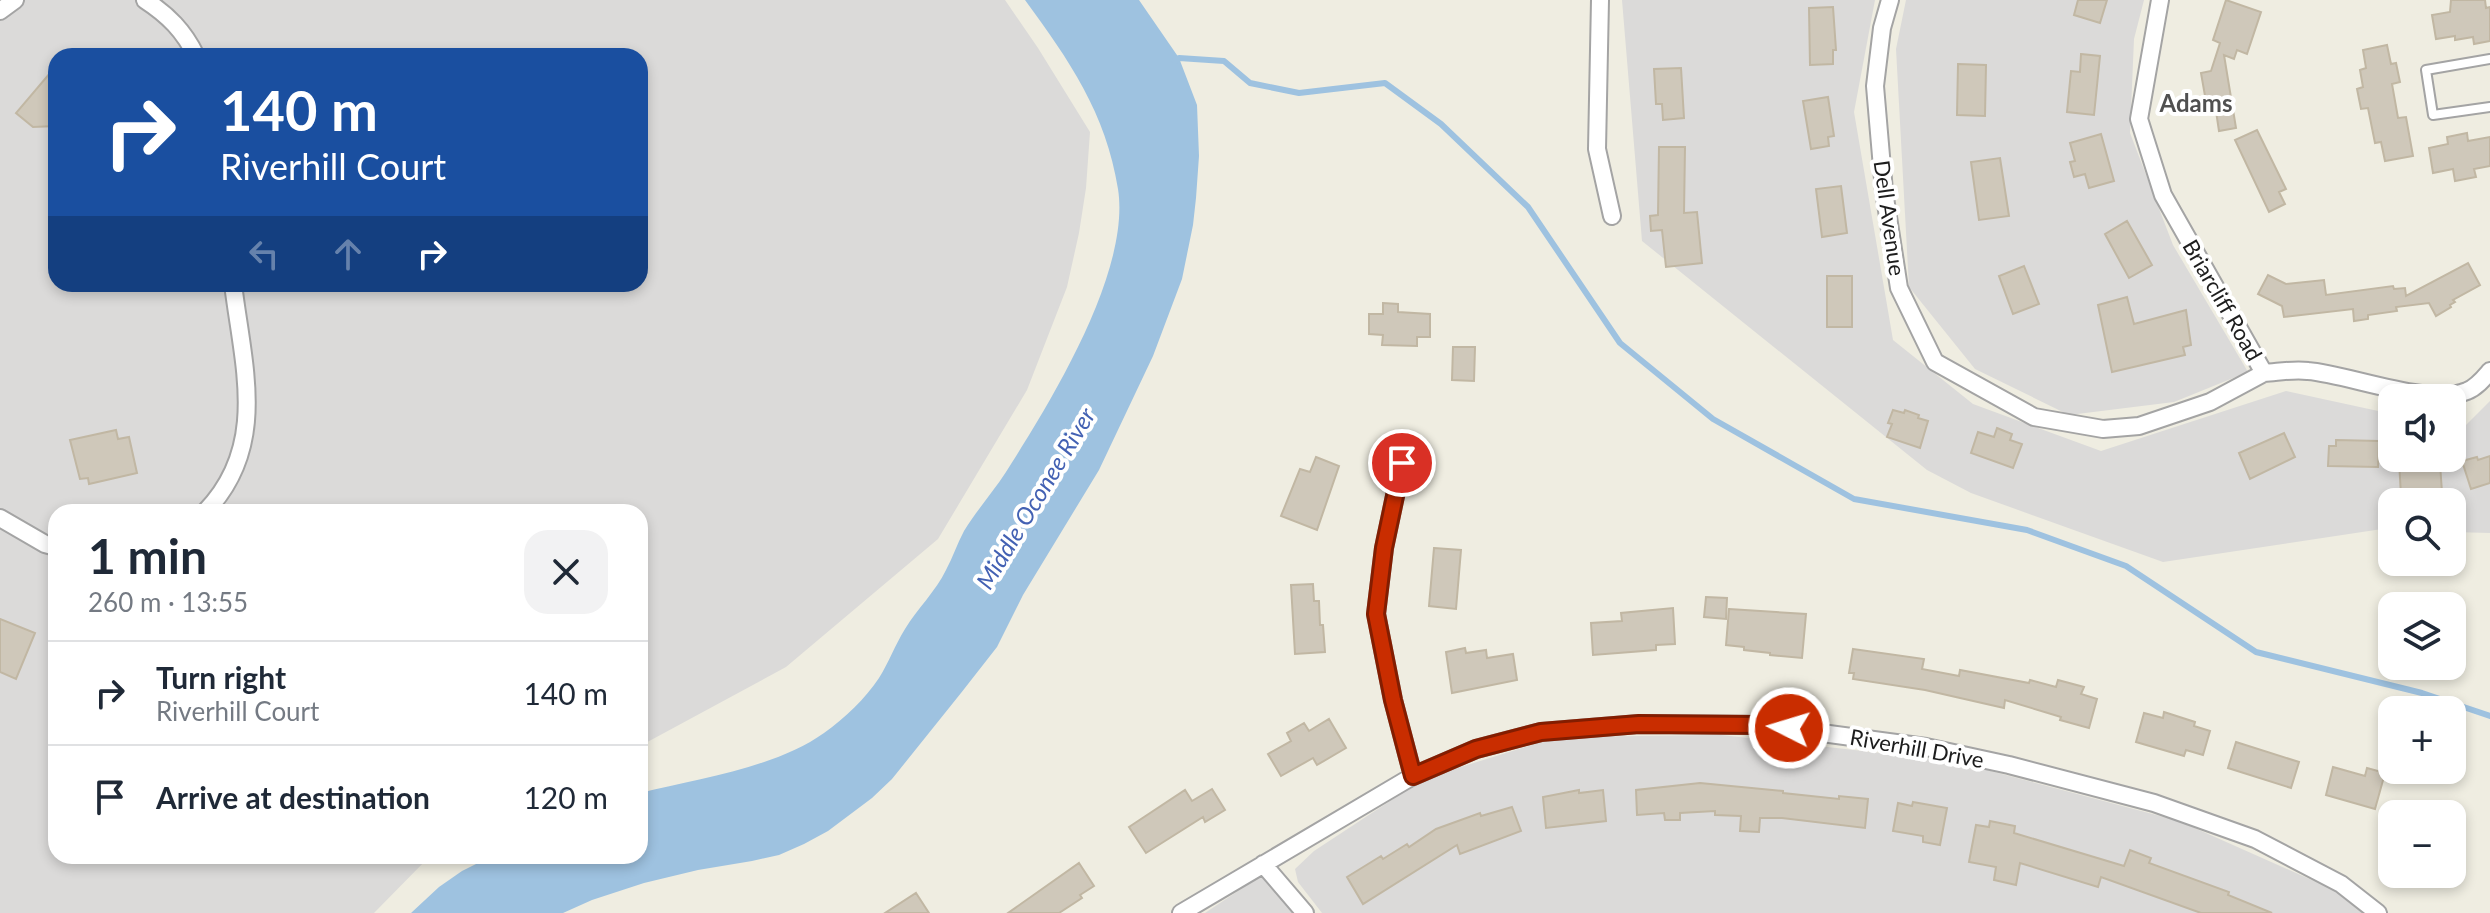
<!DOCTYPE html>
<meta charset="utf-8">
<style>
body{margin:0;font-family:Lato,sans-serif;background:#f2f2f3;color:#1f2937;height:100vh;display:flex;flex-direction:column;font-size:30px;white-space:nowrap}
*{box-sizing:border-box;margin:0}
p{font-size:26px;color:#747a83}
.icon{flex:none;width:44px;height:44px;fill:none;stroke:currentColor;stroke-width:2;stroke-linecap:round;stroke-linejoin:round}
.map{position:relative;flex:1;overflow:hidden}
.drawer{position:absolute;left:48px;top:504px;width:600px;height:360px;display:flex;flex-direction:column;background:#fff;border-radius:24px;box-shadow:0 4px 12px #0003}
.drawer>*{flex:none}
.hud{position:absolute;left:48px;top:48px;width:600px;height:244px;border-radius:24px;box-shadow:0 4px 12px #0003;background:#1a4fa0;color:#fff;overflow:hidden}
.fabs{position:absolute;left:2378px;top:384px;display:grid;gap:16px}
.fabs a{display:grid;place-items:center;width:88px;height:88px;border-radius:16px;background:#fff;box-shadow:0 4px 12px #0003;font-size:40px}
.pin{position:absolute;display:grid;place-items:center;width:68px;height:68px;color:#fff;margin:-34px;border:4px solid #fff;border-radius:50%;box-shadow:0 2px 8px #0007}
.me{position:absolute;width:88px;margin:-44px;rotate:275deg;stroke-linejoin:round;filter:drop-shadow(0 0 6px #0008)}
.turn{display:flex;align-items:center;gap:28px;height:168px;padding:0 40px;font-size:36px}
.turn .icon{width:104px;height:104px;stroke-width:2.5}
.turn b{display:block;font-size:56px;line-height:68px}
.lanes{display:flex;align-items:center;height:76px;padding:0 40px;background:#0003;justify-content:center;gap:40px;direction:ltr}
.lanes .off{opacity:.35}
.round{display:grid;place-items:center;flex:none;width:84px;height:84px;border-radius:24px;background:#f2f2f3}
.overview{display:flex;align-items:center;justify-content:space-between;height:136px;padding:0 40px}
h1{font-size:48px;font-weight:700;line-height:60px}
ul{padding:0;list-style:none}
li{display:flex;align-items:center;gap:24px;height:104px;padding:0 40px;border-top:2px solid #e0e1e3}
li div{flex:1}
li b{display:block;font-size:30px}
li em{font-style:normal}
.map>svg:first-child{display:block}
</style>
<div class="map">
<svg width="2490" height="913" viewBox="0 0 2490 913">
<rect width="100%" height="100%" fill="#efede1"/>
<path fill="#dbdad9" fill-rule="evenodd" d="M 0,0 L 1005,0 L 1038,48 L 1090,132 L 1086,188 L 1079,233 L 1067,287 L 1027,390 L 938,539 L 786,667 L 640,746 L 640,512 L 56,512 L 56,856 L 430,856 L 374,913 L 0,913 ZM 56,56 L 640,56 L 640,284 L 56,284 Z
M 1622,0 L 1875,0 L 1854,112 L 1893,340 L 1973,404 L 2101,451 L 2286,391 L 2392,414 L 2392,458 L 2452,458 L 2452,426 L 2463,428 L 2490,401 L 2490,533 L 2452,532 L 2452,502 L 2392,502 L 2392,529 L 2382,529 L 2163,562 L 1971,493 L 1927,470 L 1642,241 Z
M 1906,0 L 2144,0 L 2134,39 L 2130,133 L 2173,245 L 2248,372 L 2174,402 L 2069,415 L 1975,369 L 1909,287 L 1896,49 Z
M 1721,735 L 1953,761 L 2179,821 L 2341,893 L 2362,913 L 1322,913 L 1298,882 L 1295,869 L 1314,851 L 1425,778 L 1558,737 Z
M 1262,875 L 1294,913 L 1205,913 Z"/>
<path fill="#9ec2e0" d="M 1025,0 L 1139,0 L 1179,58 L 1197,105 L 1199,156 L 1196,198 L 1193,225 L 1182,279 L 1153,356 L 1099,470 L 1023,595 L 997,647 L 961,693 L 892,779 L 872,798 L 828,831 L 804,844 L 779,855 L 752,861 L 698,870 L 644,883 L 592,900 L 563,913 L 411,913 L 439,887 L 462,871 L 492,856 L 640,856 L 640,793 C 697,779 775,768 824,733 C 845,718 865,699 879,678 C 889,662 895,645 905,629 C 917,609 936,591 946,570 C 953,557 957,544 964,531 C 977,510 993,492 1006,472 C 1050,403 1131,272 1118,189 C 1106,113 1069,60 1025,0 Z"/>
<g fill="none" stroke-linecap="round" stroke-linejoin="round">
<path stroke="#9ec2e0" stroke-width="6" d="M 1175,61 L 1179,58 L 1224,61 L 1250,83 L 1299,93 L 1385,83 L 1441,124 L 1528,207 L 1620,343 L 1713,419 L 1854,499 L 2027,530 L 2126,566 L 2256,652 L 2422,693 L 2490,716"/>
</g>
<path fill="#cfc8ba" stroke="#c1b7a3" stroke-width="2" d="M 2078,0 L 2107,0 L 2100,23 L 2074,15 Z
M 2226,0 L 2261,12 L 2247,54 L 2237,50 L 2234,59 L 2224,55 L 2236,128 L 2219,131 L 2216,111 L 2208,113 L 2201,73 L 2211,71 L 2220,43 L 2213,40 Z
M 2451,0 L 2485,0 L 2486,8 L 2490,7 L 2490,41 L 2474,44 L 2473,37 L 2455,40 L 2455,36 L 2436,39 L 2432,15 L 2450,12 Z
M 1833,7 L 1836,50 L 1833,50 L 1833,64 L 1810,65 L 1809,8 Z
M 2387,45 L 2391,64 L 2396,63 L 2400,82 L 2392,84 L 2398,118 L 2406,117 L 2413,156 L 2385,161 L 2381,142 L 2375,143 L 2368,108 L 2361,109 L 2357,89 L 2363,87 L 2360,70 L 2366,68 L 2363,50 Z
M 2081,54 L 2100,56 L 2094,115 L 2067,112 L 2071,71 L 2080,72 Z
M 1958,64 L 1986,65 L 1985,116 L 1957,115 Z
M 56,66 L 56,126 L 33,127 L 16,113 Z
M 1681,68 L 1684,118 L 1663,120 L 1662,104 L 1656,104 L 1654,69 Z
M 1828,97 L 1834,136 L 1828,137 L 1829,146 L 1811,149 L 1803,101 Z
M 2257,130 L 2286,189 L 2279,192 L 2285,204 L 2269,212 L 2235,140 Z
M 2467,133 L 2468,141 L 2490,137 L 2490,166 L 2474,169 L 2476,177 L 2455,181 L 2453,169 L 2433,173 L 2429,148 L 2448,144 L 2447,137 Z
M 2101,134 L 2114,181 L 2089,188 L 2085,174 L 2074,177 L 2070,162 L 2075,161 L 2070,143 Z
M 1659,147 L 1685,147 L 1684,213 L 1697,212 L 1702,263 L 1666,267 L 1662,230 L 1651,231 L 1650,216 L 1658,215 Z
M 2000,158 L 2009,216 L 1979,220 L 1971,162 Z
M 1841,186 L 1847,233 L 1822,237 L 1816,189 Z
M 2127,221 L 2152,265 L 2129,278 L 2105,234 Z
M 2468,263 L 2480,285 L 2453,300 L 2455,302 L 2450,305 L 2451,307 L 2436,316 L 2429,303 L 2396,307 L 2397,311 L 2368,315 L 2368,319 L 2354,321 L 2353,309 L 2284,317 L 2282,306 L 2258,294 L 2268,275 L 2286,284 L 2324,280 L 2326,295 L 2393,286 L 2394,289 L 2405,288 L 2406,296 Z
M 2024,266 L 2039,304 L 2013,314 L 1999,276 Z
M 1827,276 L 1852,276 L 1852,327 L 1827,327 Z
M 2127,297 L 2134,324 L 2186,310 L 2191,345 L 2183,347 L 2185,355 L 2112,372 L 2098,305 Z
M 1383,303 L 1398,304 L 1398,312 L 1430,314 L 1430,337 L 1417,337 L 1417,346 L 1382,345 L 1383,335 L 1369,334 L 1369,314 L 1383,314 Z
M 1453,347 L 1475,347 L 1474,381 L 1452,380 Z
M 1893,410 L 1904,413 L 1905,410 L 1919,415 L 1918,418 L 1928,421 L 1920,448 L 1887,437 L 1892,424 L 1888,423 Z
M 1997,428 L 2012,434 L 2010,440 L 2022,444 L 2013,468 L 1971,453 L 1978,432 L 1994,437 Z
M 116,430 L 118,439 L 129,437 L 137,473 L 89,484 L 88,478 L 80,479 L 70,440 Z
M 2284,433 L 2295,457 L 2250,479 L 2239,453 Z
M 2336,440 L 2379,441 L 2378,467 L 2328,466 L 2329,446 L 2336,446 Z
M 2490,456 L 2490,483 L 2471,489 L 2462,461 L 2477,457 L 2478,460 Z
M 1316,457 L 1339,466 L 1317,530 L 1281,516 L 1300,469 L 1310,472 Z
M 2420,459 L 2421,466 L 2440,464 L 2442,492 L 2401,495 L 2399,461 Z
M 1434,548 L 1461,550 L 1456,609 L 1429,606 Z
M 1313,584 L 1314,601 L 1319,601 L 1320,625 L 1323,625 L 1325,652 L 1295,654 L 1291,585 Z
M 1706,597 L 1727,598 L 1726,619 L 1704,617 Z
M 1673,608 L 1675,644 L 1656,645 L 1656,650 L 1593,655 L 1591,623 L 1622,621 L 1621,613 Z
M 1729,609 L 1806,614 L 1802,658 L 1770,655 L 1770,653 L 1744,650 L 1744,647 L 1726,645 Z
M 0,619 L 35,633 L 16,679 L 0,672 Z
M 1465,648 L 1466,653 L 1486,650 L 1487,658 L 1513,654 L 1517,680 L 1452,693 L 1446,652 Z
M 1853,649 L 1924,659 L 1922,669 L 1959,676 L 1960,670 L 2029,683 L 2030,680 L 2056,687 L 2058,680 L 2084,687 L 2081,694 L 2097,699 L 2089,728 L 2060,720 L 2061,717 L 2005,700 L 2004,708 L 1925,690 L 1853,679 L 1854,673 L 1849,673 Z
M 2164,712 L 2195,722 L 2194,726 L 2210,731 L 2203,755 L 2186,750 L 2184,756 L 2136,742 L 2144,713 L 2163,718 Z
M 1329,719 L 1346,748 L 1317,765 L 1313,758 L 1281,776 L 1268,754 L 1291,741 L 1287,733 L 1304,723 L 1309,731 Z
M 2236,742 L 2299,762 L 2291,788 L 2228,768 Z
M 2333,767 L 2365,776 L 2367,768 L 2385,773 L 2375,809 L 2326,795 Z
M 1700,783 L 1783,791 L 1783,793 L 1839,799 L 1839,796 L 1868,799 L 1865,828 L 1782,818 L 1760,818 L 1759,832 L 1740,831 L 1741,816 L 1715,815 L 1715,811 L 1680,813 L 1680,820 L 1665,820 L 1664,813 L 1637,815 L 1636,790 Z
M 1212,789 L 1225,810 L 1205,822 L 1203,817 L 1146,853 L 1129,827 L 1185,790 L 1192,801 Z
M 1579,790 L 1579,793 L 1603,790 L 1606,821 L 1546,828 L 1543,797 Z
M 1913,802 L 1947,808 L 1940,845 L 1923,842 L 1923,836 L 1893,831 L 1898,803 L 1912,806 Z
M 1512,807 L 1521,831 L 1460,854 L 1457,845 L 1363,904 L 1347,877 L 1381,856 L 1383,859 L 1407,844 L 1409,847 L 1436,829 L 1480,813 L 1481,816 Z
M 1990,821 L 2015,826 L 2014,833 L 2124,866 L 2130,850 L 2151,858 L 2149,863 L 2229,892 L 2228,895 L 2272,913 L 2201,913 L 2101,877 L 2098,887 L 2020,863 L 2016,885 L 1994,880 L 1996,867 L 1969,862 L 1976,825 L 1989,827 Z
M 1079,863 L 1094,886 L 1080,895 L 1082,898 L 1059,913 L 1008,913 Z
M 916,893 L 929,913 L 885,913 Z"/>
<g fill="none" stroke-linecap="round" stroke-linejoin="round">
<defs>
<path id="lane" d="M 2490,59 L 2426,70 L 2433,115 L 2490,107"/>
<path id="street" d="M 145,0 C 168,15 184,31 196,56
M 1600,0 L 1597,149 L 1612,216
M 1890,0 L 1882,28 L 1875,86 L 1884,191 L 1899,288 L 1935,362 L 2034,417 L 2103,429 L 2139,426 L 2210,402 L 2264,373
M 2160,0 L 2139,119 L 2163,195 L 2264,373 C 2279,372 2294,369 2308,371 C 2348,374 2430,407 2467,391 C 2477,387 2484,378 2490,371
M 0,11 L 15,0
M 1402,463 L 1384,548 L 1376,614 L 1393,700 L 1413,776
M 205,512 C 269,446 243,366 233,284
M 0,518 L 45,544 L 56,547
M 1263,864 L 1305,913
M 1181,913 L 1413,776 L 1476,749 L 1541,732 L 1639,724 L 1762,725 L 1926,747 L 2009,765 L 2154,803 L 2255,839 L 2341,884 L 2378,913"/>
</defs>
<use href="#lane" stroke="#a4a4a4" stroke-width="12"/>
<use href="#street" stroke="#a4a4a4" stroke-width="20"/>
<use href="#lane" stroke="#fff" stroke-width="8"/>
<use href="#street" stroke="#fff" stroke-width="16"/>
</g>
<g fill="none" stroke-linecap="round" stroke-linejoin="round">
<defs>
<path id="route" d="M 1402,463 L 1384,548 L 1376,614 L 1393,700 L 1413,776 L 1476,749 L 1541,732 L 1639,724 L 1762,725 L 1789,728"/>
</defs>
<use href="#route" stroke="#831d00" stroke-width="20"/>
<use href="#route" stroke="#c92d00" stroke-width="14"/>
</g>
<g text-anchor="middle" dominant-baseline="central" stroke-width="8" stroke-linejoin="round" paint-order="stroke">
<g font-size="22" fill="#1d1d1d" stroke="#fff">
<text transform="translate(1890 218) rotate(82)">Dell Avenue</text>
<text transform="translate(2223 300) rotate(60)">Briarcliff Road</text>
<text transform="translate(1917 748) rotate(10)">Riverhill Drive</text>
</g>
<g font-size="24" font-weight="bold" fill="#505050" stroke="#fff">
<text x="2196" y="102">Adams</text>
</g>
<g font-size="24" font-style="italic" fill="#4361b3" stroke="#fff">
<text transform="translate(1035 498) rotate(-59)">Middle Oconee River</text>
</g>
</g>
</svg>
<div class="fabs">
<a><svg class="icon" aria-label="sound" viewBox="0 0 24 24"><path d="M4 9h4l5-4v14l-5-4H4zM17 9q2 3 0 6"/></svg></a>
<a><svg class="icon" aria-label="search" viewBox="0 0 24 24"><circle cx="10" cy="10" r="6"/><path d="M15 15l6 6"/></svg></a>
<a><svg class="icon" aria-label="layers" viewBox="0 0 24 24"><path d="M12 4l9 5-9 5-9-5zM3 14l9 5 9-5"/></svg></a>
<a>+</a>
<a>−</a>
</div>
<div class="pin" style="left:1402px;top:463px;background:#d93025"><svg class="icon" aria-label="arrive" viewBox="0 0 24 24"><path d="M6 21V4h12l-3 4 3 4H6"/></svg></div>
<svg class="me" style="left:1789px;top:728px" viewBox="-20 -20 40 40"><circle r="17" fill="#c92d00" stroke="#fff" stroke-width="3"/><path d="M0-11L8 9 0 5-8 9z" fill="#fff"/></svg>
<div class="hud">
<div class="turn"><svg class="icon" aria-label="right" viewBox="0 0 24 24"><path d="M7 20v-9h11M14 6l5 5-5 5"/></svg><div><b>140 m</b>Riverhill Court</div></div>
<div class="lanes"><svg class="icon off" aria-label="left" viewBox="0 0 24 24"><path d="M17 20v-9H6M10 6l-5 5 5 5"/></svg><svg class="icon off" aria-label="ahead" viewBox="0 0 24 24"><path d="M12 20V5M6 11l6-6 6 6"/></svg><svg class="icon" aria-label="right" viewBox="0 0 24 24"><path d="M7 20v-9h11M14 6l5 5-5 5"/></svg></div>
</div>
<section class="drawer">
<div class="overview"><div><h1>1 min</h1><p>260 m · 13:55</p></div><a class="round"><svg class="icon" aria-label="close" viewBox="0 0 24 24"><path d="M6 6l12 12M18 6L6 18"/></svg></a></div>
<ul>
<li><svg class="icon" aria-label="right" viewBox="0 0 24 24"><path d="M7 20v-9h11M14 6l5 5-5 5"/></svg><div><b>Turn right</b><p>Riverhill Court</p></div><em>140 m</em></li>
<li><svg class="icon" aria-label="arrive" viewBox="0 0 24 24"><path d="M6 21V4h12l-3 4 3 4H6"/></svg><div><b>Arrive at destination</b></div><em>120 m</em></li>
</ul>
</section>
</div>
